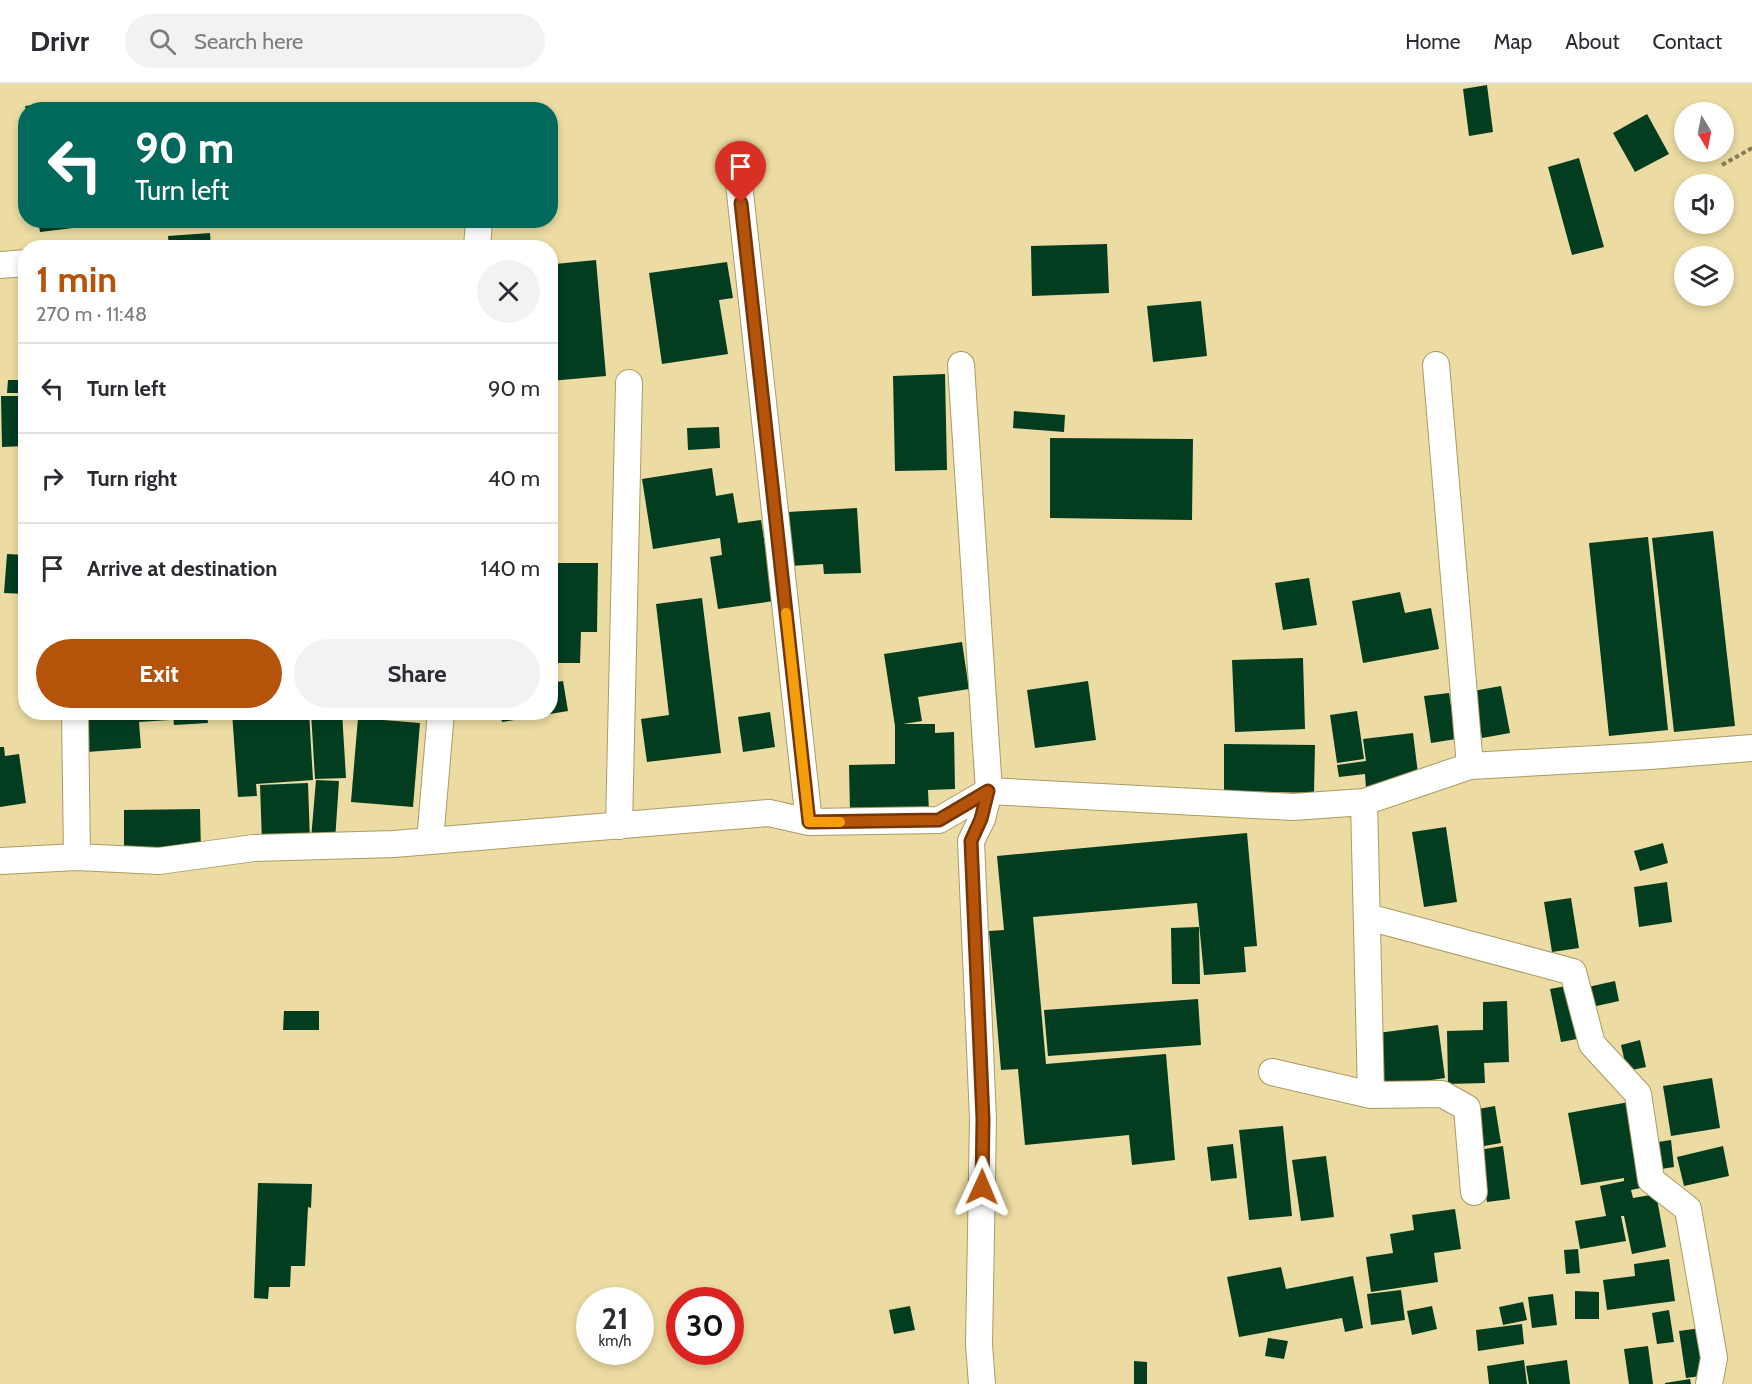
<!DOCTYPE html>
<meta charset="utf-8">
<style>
body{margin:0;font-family:Cabin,sans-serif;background:#f2f2f3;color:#2b2b33;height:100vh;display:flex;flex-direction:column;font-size:22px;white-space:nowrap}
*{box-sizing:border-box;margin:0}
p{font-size:20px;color:#7c7c81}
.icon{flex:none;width:33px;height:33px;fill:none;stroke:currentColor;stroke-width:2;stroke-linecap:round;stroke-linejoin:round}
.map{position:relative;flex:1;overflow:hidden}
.side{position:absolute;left:18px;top:156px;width:540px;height:480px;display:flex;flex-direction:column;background:#fff;border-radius:24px;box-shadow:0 3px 9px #0003}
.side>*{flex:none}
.banner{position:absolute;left:18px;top:18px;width:540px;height:126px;border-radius:24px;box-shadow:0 3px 9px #0003;background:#00695c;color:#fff;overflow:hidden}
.needle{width:39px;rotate:170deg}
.tools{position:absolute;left:1674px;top:18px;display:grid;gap:12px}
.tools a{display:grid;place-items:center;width:60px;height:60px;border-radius:50%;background:#fff;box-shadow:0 3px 9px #0003;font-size:30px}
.speed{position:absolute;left:576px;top:1203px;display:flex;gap:12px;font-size:30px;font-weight:700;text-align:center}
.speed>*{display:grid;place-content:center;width:78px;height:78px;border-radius:50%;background:#fff;box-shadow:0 3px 9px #0003;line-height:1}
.speed small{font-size:15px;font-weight:400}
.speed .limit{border:9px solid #d22;background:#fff;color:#111}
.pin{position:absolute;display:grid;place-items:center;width:51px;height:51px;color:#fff;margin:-62px -26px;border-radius:50% 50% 50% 0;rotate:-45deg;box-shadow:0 0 6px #0007}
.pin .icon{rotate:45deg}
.me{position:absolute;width:66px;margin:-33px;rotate:1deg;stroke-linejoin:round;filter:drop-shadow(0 0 4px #0008)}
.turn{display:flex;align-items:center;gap:21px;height:126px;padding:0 18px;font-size:27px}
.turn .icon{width:78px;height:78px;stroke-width:2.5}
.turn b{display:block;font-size:42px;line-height:51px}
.round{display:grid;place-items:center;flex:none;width:63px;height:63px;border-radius:32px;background:#f2f2f3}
.overview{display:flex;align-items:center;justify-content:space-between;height:102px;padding:0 18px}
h1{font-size:36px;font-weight:700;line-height:45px;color:#b45309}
.button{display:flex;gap:12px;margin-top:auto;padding:12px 18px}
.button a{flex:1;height:69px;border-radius:36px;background:#b45309;color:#fff;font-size:24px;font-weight:700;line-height:69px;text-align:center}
.button a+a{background:#f2f2f3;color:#2b2b33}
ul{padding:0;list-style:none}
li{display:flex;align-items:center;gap:18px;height:90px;padding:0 18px;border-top:2px solid #e1e1e2}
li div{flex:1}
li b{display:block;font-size:22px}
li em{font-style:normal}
header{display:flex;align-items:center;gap:36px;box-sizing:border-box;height:84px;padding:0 30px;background:#fff;border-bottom:2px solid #e1e1e2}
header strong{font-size:28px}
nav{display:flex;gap:33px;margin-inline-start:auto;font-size:21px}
.search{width:420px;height:54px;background:#f2f2f3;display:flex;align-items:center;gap:15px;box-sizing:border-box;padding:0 21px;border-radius:33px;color:#7c7c81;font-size:22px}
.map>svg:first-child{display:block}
</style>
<header>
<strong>Drivr</strong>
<div class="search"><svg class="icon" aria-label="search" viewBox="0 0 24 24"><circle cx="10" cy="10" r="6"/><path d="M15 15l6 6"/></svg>Search here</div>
<nav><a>Home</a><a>Map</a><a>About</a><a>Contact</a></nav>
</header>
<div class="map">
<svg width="1752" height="1300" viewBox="0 0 1752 1300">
<rect width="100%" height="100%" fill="#ecdca3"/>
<path fill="#023d20" d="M 1487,1 L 1493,48 L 1469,52 L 1463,5 Z
M 59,18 L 59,26 L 26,26 L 25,22 Z
M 1647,30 L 1669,70 L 1635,88 L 1613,49 Z
M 1579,74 L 1604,163 L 1572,171 L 1548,83 Z
M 38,136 L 72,136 L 73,144 L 40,148 Z
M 243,136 L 307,136 L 307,143 L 243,138 Z
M 210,149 L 211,164 L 169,164 L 168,152 Z
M 1107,160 L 1109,209 L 1032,212 L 1031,162 Z
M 550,176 L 555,176 L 555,180 L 596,176 L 606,292 L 550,297 L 550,230 L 558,229 L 555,187 L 553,227 L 550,227 Z
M 727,178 L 733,214 L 719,216 L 728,270 L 662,280 L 649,189 Z
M 1201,217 L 1207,272 L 1153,278 L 1147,222 Z
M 945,290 L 947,386 L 895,387 L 893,292 Z
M 8,296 L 26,296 L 26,309 L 7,309 Z
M 1,312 L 26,312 L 26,362 L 2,363 Z
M 1014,327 L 1065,331 L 1064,348 L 1013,344 Z
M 719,343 L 720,364 L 688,366 L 687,344 Z
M 1050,354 L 1193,355 L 1192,436 L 1050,434 Z
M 712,384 L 716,412 L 733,409 L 738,439 L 761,436 L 774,517 L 718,525 L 710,473 L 722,471 L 720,454 L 653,465 L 642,395 Z
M 857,424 L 861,489 L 824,490 L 823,480 L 790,482 L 788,428 Z
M 1713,447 L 1735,642 L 1674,648 L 1652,454 Z
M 1648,453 L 1668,646 L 1609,652 L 1589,459 Z
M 7,470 L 26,471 L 26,510 L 4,509 Z
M 550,479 L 598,479 L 597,548 L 581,548 L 580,579 L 550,579 Z
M 1309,494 L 1317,541 L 1283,546 L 1275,499 Z
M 1400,508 L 1405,529 L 1431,524 L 1439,565 L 1363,579 L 1352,517 Z
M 702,514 L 721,669 L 647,678 L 641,635 L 669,631 L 656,520 Z
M 962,558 L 969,605 L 918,613 L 922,637 L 903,640 L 935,640 L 935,649 L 954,648 L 955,705 L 928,706 L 929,728 L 850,729 L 849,681 L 895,680 L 895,642 L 884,570 Z
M 1303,574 L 1305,645 L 1235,648 L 1232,576 Z
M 563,597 L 568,627 L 502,638 L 500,628 L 550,628 L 550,599 Z
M 1088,597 L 1096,656 L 1035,664 L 1027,606 Z
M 1501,602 L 1510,649 L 1482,654 L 1473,607 Z
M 1449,609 L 1456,655 L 1431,659 L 1424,612 Z
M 1357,627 L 1364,675 L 1337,679 L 1330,631 Z
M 84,628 L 169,628 L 170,636 L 139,638 L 141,664 L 87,668 Z
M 173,628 L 207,628 L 208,639 L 174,641 Z
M 232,628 L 309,628 L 313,696 L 256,700 L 257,712 L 238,713 Z
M 311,628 L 342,628 L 346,694 L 315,695 Z
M 770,628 L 775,663 L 743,668 L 738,633 Z
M 358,634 L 420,639 L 413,723 L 351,718 Z
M 1413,649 L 1419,698 L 1366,704 L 1365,690 L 1339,693 L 1337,681 L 1366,677 L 1363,655 Z
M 1224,660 L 1315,661 L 1314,709 L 1224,707 Z
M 0,663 L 4,663 L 5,672 L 19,670 L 26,719 L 0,723 Z
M 316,696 L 339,697 L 335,757 L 311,755 Z
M 308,699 L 310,757 L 262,759 L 260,701 Z
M 200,725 L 201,768 L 124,768 L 124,726 Z
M 1446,743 L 1457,818 L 1424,823 L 1412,748 Z
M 1247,749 L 1257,862 L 1244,863 L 1246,888 L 1204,891 L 1197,819 L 1033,833 L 1046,980 L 1166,970 L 1175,1076 L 1132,1081 L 1129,1051 L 1025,1061 L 1018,985 L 1001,986 L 989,847 L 1004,846 L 997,772 Z
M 1663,759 L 1668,779 L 1640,787 L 1634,767 Z
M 1667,798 L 1672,838 L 1639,843 L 1634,803 Z
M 1571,814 L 1579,864 L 1552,868 L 1544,818 Z
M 1199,843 L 1200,900 L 1172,900 L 1171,844 Z
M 1615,897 L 1619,917 L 1592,923 L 1588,903 Z
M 1566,902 L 1577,955 L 1561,958 L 1550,905 Z
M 1198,915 L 1201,961 L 1048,972 L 1044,926 Z
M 1507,917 L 1509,978 L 1484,979 L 1485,999 L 1448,1000 L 1447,947 L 1483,946 L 1483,918 Z
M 284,927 L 319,927 L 319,946 L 283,946 Z
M 1438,941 L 1445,994 L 1385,1003 L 1378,949 Z
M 1640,956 L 1646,983 L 1627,987 L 1621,961 Z
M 1712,994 L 1720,1044 L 1671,1052 L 1663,1002 Z
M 1629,1018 L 1645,1103 L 1631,1106 L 1633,1114 L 1656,1110 L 1666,1163 L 1632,1170 L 1624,1132 L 1621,1132 L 1626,1157 L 1580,1165 L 1575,1137 L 1606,1132 L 1600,1102 L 1624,1097 L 1624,1094 L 1581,1101 L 1568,1029 Z
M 1495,1022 L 1501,1059 L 1484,1062 L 1478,1025 Z
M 1283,1042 L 1292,1132 L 1249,1136 L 1239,1046 Z
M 1671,1056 L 1674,1083 L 1655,1086 L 1651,1059 Z
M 1233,1060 L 1237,1094 L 1211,1097 L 1207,1063 Z
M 1503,1062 L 1510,1115 L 1487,1118 L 1479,1066 Z
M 1723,1062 L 1729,1092 L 1684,1102 L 1677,1073 Z
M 1326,1072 L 1334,1133 L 1301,1137 L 1292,1076 Z
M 258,1099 L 312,1100 L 311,1124 L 308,1123 L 305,1182 L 291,1182 L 290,1203 L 269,1203 L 268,1215 L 254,1214 Z
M 1455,1125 L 1461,1165 L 1434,1169 L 1438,1198 L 1371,1208 L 1366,1173 L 1393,1169 L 1390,1150 L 1414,1146 L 1412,1131 Z
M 1578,1165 L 1580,1189 L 1566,1190 L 1564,1166 Z
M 1669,1175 L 1675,1217 L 1607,1226 L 1603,1196 L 1635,1192 L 1634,1180 Z
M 1281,1183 L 1286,1205 L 1353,1192 L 1363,1244 L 1345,1248 L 1342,1234 L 1239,1253 L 1227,1193 Z
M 1401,1206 L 1405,1236 L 1371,1241 L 1367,1210 Z
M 1575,1207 L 1599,1208 L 1599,1235 L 1575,1235 Z
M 1553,1210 L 1557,1241 L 1532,1244 L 1528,1213 Z
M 1523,1218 L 1527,1236 L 1503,1241 L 1499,1223 Z
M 910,1222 L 915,1246 L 894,1250 L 889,1226 Z
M 1432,1222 L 1437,1245 L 1412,1251 L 1407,1227 Z
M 1669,1226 L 1674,1258 L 1657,1260 L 1652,1229 Z
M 1522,1240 L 1524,1260 L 1478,1267 L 1476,1246 Z
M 1701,1244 L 1708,1291 L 1686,1294 L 1679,1247 Z
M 1268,1254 L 1288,1257 L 1284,1275 L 1265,1272 Z
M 1648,1262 L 1653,1300 L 1629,1300 L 1624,1265 Z
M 1524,1276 L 1527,1300 L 1489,1300 L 1487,1282 Z
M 1567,1276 L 1570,1300 L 1529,1300 L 1526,1282 Z
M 1134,1277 L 1147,1278 L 1147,1300 L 1134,1300 Z
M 1690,1295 L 1691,1300 L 1665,1300 L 1665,1299 Z"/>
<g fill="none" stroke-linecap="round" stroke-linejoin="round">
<defs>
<path id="minor" d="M 736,72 L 809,738
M 477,164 L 479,136
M 0,181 L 26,179
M 961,281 L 989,707 L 982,735 L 971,757 L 983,1035 L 979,1261 L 982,1300
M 1436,281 L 1470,682
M 75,628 L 77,773
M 1364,718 L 1371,1011
M 619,742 L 629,299
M 430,757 L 441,628
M 0,777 L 77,773 L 159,777 L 254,764 L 394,760 L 769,729 L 809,738 L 939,736 L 989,707 L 1293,723 L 1364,718 L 1470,682 L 1650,672 L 1752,664
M 1368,833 L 1573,888 L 1592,960 L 1638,1010 L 1651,1096 L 1688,1125 L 1714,1274 L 1709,1300
M 1272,988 L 1371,1011 L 1442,1010 L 1467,1024 L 1474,1108"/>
</defs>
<use href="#minor" stroke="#aa9b64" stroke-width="28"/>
<path stroke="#877b57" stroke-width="4" stroke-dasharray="4.5 3" stroke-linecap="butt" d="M 1722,81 L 1752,64"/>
<use href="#minor" stroke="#fff" stroke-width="26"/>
</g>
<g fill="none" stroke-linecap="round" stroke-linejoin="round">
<defs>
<path id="route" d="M 741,119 L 809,738 L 939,736 L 988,707 L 981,735 L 971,757 L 983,1035 L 982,1103"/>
</defs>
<use href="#route" stroke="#753606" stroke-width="15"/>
<use href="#route" stroke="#b45309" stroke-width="10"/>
<path stroke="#f59e0b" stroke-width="10" d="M 786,529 L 809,738 L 840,738"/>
</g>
</svg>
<div class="tools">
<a><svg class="needle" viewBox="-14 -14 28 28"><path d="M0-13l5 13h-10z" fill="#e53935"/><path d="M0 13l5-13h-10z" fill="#7c7c81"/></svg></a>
<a><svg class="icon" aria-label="sound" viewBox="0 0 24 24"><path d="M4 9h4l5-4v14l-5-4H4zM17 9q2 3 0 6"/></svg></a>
<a><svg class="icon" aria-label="layers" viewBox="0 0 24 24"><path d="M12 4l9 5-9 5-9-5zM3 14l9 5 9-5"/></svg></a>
</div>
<div class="speed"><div>21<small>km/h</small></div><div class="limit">30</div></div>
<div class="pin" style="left:741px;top:119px;background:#d93025"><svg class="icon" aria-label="arrive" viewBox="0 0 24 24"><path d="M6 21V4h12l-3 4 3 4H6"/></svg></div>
<svg class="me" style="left:982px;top:1103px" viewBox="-20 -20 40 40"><path d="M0-17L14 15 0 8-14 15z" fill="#b45309" stroke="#fff" stroke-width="4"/></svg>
<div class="banner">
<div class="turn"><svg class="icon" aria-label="left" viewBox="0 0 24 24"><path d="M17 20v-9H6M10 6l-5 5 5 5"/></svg><div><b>90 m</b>Turn left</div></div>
</div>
<section class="side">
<div class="overview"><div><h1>1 min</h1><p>270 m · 11:48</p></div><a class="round"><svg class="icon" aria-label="close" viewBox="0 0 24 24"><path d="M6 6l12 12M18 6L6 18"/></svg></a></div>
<ul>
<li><svg class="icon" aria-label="left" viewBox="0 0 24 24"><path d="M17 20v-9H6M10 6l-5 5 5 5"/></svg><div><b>Turn left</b></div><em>90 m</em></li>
<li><svg class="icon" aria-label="right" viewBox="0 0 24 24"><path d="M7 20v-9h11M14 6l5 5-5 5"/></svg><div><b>Turn right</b></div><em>40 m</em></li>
<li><svg class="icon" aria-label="arrive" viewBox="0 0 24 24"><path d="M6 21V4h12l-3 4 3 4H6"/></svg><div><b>Arrive at destination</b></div><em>140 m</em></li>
</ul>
<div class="button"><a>Exit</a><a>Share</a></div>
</section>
</div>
